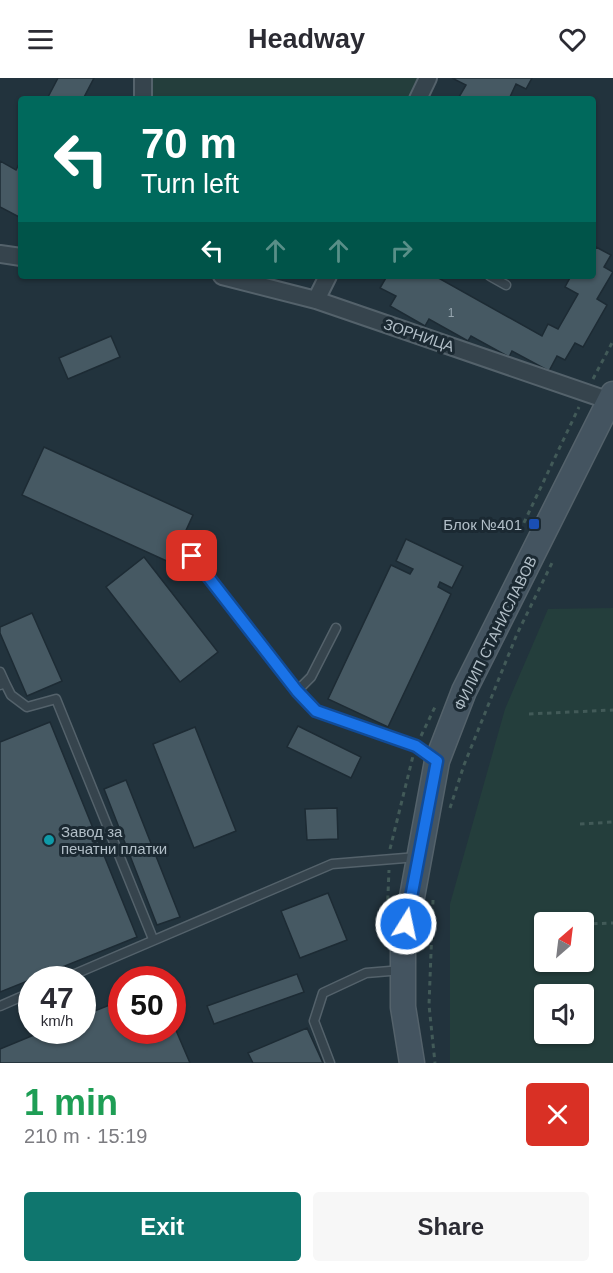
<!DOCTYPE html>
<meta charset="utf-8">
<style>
body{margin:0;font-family:Helvetica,sans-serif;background:#f7f7f7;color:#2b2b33;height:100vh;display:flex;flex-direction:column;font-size:22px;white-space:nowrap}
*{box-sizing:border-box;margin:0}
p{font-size:20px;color:#7c7c81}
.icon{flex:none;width:33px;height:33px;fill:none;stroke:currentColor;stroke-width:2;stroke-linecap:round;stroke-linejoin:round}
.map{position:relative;height:985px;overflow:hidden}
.panel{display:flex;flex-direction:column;background:#fff;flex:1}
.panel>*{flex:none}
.banner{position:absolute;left:18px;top:18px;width:578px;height:183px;border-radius:6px;box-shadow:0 2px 4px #0004;background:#00695c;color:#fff;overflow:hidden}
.needle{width:39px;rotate:28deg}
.controls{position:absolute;left:534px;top:834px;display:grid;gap:12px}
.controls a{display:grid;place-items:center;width:60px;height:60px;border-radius:6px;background:#fff;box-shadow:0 2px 4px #0004;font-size:30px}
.speed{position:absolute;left:18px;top:888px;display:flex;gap:12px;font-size:30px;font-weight:700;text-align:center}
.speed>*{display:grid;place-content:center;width:78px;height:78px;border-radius:50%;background:#fff;box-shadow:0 2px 4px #0004;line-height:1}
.speed small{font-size:15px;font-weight:400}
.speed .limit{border:9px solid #d22;background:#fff;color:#111}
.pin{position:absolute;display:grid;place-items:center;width:51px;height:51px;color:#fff;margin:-26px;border-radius:12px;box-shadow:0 3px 9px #0006}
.me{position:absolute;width:66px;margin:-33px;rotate:10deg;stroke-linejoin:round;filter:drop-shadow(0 0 4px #0008)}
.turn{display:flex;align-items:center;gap:21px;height:126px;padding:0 24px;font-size:27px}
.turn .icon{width:78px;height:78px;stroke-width:2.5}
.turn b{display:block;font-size:42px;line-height:51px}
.lanes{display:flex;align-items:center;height:57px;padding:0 24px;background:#0003;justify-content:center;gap:30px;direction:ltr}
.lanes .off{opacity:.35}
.round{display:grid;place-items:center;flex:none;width:63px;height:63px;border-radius:6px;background:#f7f7f7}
.headline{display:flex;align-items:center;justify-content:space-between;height:102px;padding:0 24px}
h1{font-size:36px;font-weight:600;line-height:45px;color:#1e9e55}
.primary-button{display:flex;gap:12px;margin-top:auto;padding:12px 24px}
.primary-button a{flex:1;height:69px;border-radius:6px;background:#0f766e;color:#fff;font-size:24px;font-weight:600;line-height:69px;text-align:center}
.primary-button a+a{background:#f7f7f7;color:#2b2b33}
header{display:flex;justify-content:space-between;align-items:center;height:78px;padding:0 24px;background:#fff;font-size:27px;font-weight:600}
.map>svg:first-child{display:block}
</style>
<header><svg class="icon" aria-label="menu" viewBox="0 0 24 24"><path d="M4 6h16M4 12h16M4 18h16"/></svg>Headway<svg class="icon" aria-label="heart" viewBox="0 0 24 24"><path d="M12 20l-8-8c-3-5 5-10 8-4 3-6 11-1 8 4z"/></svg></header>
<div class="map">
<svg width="613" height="985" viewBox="0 0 613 985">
<rect width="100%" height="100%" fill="#22333d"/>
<path fill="#243e3c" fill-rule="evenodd" d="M 153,0 L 424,0 L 413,21 L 153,21 Z
M 613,530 L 613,985 L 450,985 L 450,826 L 505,631 L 548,531 ZM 544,844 L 584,844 L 584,884 L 544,884 ZM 544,916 L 584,916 L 584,956 L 544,956 Z"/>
<path fill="#465963" stroke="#1d2b34" stroke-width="1.5" d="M 58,0 L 94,0 L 83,21 L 47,21 Z
M 452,0 L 532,0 L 526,11 L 516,6 L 509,21 L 463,21 L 459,19 L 466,7 Z
M 21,82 L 21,140 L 0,129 L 0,83 L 16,92 Z
M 596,169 L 611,177 L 604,189 L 613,194 L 597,221 L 607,227 L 583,269 L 575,265 L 565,282 L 557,278 L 549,293 L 512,273 L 509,279 L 471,258 L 468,263 L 429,241 L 425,248 L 390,228 L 396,218 L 380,210 L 387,198 L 435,198 L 542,258 L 548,246 L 558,251 L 578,216 L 565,209 L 571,198 L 592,198 L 592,175 Z
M 111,258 L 120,279 L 68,301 L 59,280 Z
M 44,369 L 193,437 L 171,485 L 22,417 Z
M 406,461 L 463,488 L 452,510 L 440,504 L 438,509 L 451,516 L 388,649 L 328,621 L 391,487 L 410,496 L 413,491 L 396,483 Z
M 144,479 L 218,574 L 180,604 L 106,509 Z
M 32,535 L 62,603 L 27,618 L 0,555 L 0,549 Z
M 50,644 L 137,859 L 0,914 L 0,664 Z
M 298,648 L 361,679 L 351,700 L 287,669 Z
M 195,649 L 236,753 L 194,770 L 153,666 Z
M 126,702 L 180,839 L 157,847 L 104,711 Z
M 337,730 L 338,761 L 307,762 L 305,731 Z
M 328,815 L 347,862 L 300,880 L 281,833 Z
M 297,896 L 304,914 L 214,946 L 207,928 Z
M 122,922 L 122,952 L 172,952 L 172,943 L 190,985 L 0,985 L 0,971 L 46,952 L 82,952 L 82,938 Z
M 307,950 L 323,985 L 253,985 L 248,975 Z"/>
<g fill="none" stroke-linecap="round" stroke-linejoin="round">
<defs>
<path id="lane" d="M 490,198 L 506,207
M 192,478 L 297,613 L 316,633 L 416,668 L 434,681
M 0,594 L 5,605
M 0,607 L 5,605 L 11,617 L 27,629 L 56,621 L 153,861
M 297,613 L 311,599 L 336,550
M 61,902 L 332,786 L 417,779
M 0,928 L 32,914
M 330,985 L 314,943 L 323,915 L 366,895 L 402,892"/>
<path id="street" d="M 143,21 L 143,0
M 418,21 L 428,0
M 0,176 L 21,179
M 222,198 L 316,222 L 613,324
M 316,222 L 328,198"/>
<path id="secondary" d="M 412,985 L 403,929 L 403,868 L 437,683 L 464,613 L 613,316"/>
</defs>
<use href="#lane" stroke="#54626b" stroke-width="11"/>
<use href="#street" stroke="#54626b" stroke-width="20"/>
<use href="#secondary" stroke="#54626b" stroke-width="27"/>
<path stroke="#425a58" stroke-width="3" stroke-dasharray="4.5 4.5" stroke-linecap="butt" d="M 593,301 L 613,263
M 520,453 L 579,329
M 529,636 L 613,632
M 421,658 L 435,629
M 450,730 L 464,687 L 517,556 L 552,485
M 580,746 L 613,744
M 390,771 L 413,678
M 433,822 L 429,927 L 435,985
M 387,840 L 389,792
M 584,846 L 613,845"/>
<use href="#lane" stroke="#36444d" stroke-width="8"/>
<use href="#street" stroke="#36444d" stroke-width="16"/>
<use href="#secondary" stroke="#445460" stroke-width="24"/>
</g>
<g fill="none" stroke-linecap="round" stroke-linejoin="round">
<defs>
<path id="route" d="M 192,478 L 297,613 L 316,633 L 416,668 L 437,683 L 406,846"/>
</defs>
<use href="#route" stroke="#114b97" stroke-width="15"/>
<use href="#route" stroke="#1a73e8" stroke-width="10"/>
</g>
<rect fill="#1a4fb4" stroke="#1b2932" stroke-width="2" x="528" y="440" width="12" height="12" rx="3"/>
<circle fill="#0f9aa8" stroke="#1b2932" stroke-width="2" cx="49" cy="762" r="6"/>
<g text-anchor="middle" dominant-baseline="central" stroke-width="6" stroke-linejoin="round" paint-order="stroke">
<g font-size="12" fill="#97a6af">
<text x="451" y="235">1</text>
</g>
<g font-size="15" fill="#b2bfc8" stroke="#1b2932">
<text transform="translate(419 257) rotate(19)">ЗОРНИЦА</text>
<text transform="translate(495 555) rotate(-64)">ФИЛИП СТАНИСЛАВОВ</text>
</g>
<g font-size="15" fill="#b2bfc8" stroke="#1b2932" text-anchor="end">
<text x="522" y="446">Блок №401</text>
<text x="61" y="753" text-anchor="start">Завод за<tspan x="61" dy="17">печатни платки</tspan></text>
</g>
</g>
</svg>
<div class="controls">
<a><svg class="needle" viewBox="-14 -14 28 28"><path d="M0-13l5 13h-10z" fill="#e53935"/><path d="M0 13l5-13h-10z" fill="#7c7c81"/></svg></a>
<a><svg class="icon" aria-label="sound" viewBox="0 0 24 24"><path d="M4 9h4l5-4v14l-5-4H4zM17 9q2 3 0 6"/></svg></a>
</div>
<div class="speed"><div>47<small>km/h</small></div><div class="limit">50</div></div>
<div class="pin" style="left:192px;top:478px;background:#d93025"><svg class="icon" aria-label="arrive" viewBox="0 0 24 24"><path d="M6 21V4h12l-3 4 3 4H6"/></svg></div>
<svg class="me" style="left:406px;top:846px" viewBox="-20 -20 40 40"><circle r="17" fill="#1a73e8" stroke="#fff" stroke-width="3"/><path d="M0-11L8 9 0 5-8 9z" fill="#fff"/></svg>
<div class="banner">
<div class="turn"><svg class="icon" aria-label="left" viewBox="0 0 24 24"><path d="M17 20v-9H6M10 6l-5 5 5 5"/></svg><div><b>70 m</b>Turn left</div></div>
<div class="lanes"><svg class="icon" aria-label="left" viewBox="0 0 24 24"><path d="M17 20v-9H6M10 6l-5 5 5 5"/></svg><svg class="icon off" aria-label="ahead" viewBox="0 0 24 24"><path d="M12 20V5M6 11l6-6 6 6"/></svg><svg class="icon off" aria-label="ahead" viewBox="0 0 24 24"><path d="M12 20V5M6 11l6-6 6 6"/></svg><svg class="icon off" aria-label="right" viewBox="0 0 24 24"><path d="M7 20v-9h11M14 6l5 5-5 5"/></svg></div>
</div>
</div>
<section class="panel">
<div class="headline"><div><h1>1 min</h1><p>210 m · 15:19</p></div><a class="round" style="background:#d93025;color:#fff"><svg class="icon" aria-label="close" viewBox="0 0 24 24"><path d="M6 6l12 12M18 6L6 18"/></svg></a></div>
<div class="primary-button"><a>Exit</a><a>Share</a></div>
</section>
